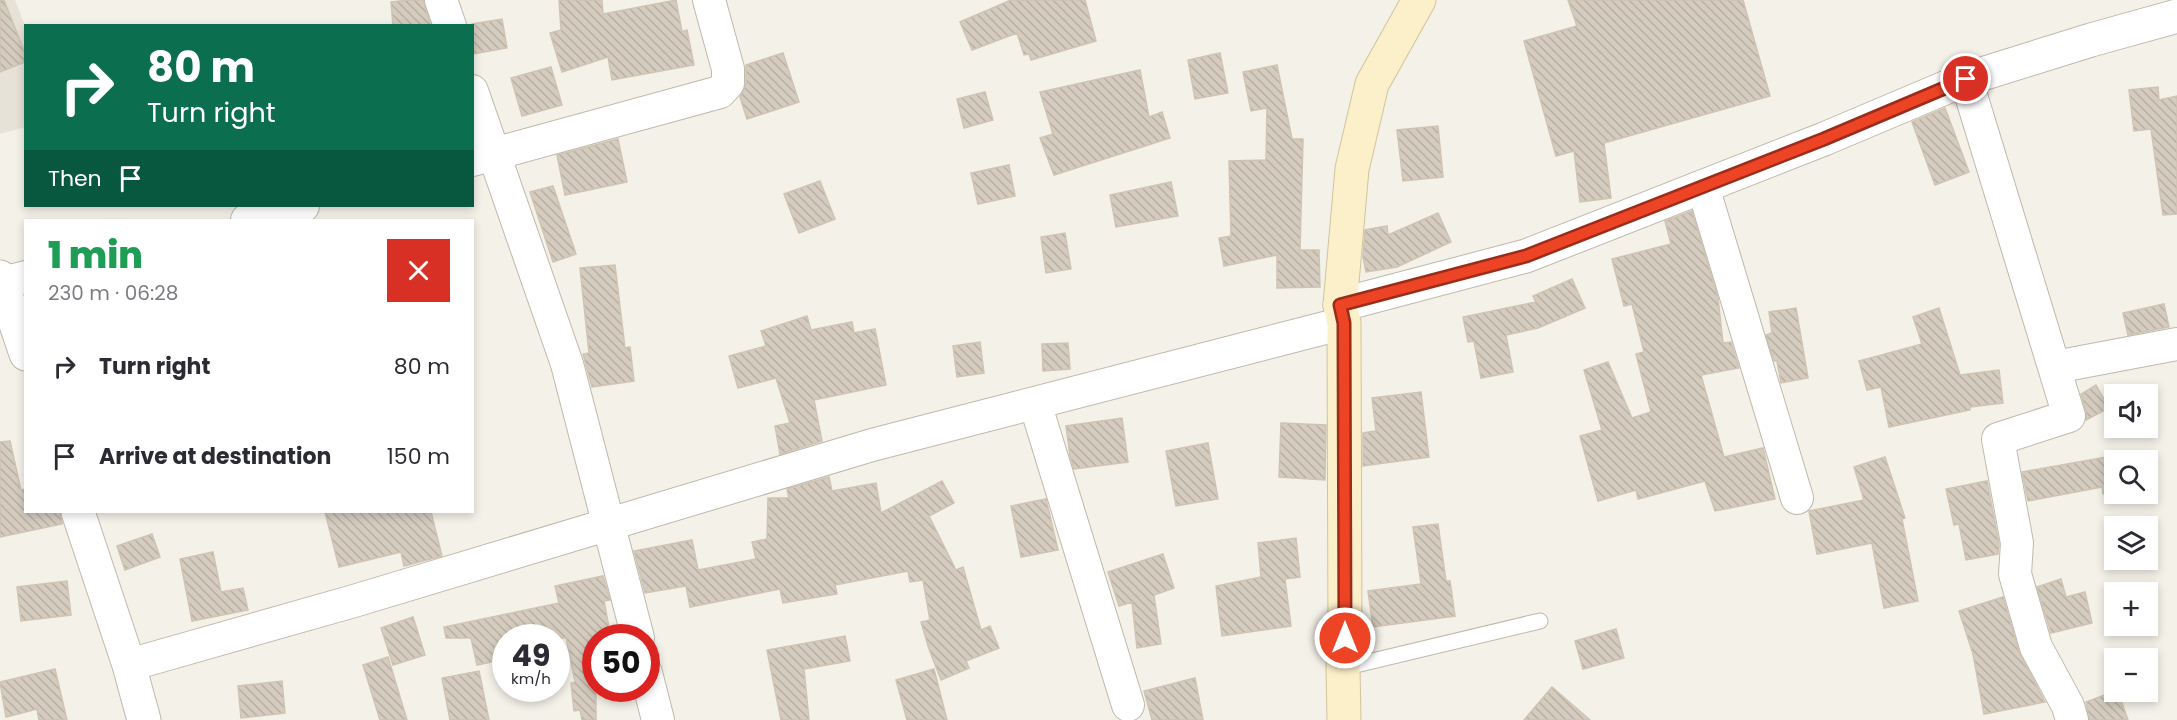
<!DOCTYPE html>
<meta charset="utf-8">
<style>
body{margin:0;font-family:Poppins,sans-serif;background:#f7f7f7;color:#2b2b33;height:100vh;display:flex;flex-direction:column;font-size:22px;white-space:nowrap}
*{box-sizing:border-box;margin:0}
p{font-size:20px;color:#7c7c81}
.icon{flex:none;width:33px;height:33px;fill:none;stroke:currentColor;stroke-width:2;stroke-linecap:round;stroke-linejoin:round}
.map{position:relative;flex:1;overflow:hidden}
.side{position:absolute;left:24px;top:219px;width:450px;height:294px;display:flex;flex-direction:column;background:#fff;border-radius:0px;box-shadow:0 3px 9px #0003}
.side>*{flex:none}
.banner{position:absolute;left:24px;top:24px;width:450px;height:183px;border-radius:0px;box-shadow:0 3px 9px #0003;background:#0b6e4f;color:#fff;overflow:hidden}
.tools{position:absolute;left:2104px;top:384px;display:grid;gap:12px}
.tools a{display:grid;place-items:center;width:54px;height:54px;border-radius:0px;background:#fff;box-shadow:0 3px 9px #0003;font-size:30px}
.speed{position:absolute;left:492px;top:624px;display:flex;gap:12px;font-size:30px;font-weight:700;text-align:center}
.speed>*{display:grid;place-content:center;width:78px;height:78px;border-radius:50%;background:#fff;box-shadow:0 3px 9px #0003;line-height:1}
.speed small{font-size:15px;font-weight:400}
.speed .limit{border:9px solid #d22;background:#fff;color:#111}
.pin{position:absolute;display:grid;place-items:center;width:51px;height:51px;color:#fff;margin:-26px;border:3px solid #fff;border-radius:50%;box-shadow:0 2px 6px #0007}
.me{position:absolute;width:66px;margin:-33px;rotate:0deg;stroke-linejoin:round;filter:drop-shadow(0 0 4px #0008)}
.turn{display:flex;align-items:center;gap:21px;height:126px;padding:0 24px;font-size:27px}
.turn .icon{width:78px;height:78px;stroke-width:2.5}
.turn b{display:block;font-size:42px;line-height:51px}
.then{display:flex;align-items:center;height:57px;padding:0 24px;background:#0003;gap:12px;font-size:22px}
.round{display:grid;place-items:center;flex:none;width:63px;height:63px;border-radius:0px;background:#f7f7f7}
.summary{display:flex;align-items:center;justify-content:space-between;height:102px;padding:0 24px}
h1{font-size:36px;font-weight:800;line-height:45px;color:#1e9e55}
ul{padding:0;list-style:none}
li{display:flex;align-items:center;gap:18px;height:90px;padding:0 24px}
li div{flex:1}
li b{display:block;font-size:22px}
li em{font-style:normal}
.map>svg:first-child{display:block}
</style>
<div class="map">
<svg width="2177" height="720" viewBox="0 0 2177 720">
<defs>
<pattern id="building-back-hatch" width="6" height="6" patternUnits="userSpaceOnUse" patternTransform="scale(1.5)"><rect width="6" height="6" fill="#d5ccbf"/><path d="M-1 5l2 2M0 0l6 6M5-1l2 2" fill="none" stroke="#b8b0a5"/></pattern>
</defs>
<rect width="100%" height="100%" fill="#f4f1e9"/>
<path fill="#e7e2d8" d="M 0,0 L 15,0 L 25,26 L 25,127 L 0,134 Z"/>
<path fill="url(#building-back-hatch)" stroke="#cfc4b3" stroke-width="1.5" d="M 0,0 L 4,0 L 25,53 L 25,62 L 0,72 Z
M 409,0 L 423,0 L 431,26 L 393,26 L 391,2 Z
M 559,0 L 602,0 L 603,14 L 676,0 L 682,32 L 687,30 L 694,65 L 612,80 L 608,57 L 562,72 L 550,33 L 561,30 Z
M 1011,0 L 1085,0 L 1096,41 L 1031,60 L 1029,54 L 1024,55 L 1017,33 L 972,50 L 960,22 Z
M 1568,0 L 1743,0 L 1770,96 L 1604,143 L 1611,198 L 1580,202 L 1574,151 L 1556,156 L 1524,41 L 1577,26 Z
M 502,19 L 507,48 L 472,54 L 472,24 Z
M 783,53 L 799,102 L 747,119 L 740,97 L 746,84 L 746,65 Z
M 1220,53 L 1228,93 L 1195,99 L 1188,60 Z
M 1277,65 L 1292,139 L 1303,139 L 1300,250 L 1319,250 L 1320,287 L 1277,288 L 1277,255 L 1224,266 L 1219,238 L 1231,236 L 1229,161 L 1266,160 L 1267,108 L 1251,111 L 1243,72 Z
M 551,67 L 562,105 L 522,116 L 511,78 Z
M 1140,70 L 1149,117 L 1162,112 L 1170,138 L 1054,175 L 1040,138 L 1053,134 L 1040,92 Z
M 2158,87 L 2159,100 L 2177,96 L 2177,214 L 2163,215 L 2151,129 L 2134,131 L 2129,90 Z
M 985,92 L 993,120 L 964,128 L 957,99 Z
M 1945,108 L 1969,172 L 1935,185 L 1912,122 Z
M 1438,126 L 1443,177 L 1403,181 L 1397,130 Z
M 618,139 L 627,182 L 565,195 L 557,155 Z
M 1009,165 L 1015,196 L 978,204 L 971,173 Z
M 820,181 L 835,219 L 799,233 L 784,194 Z
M 1171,182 L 1178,216 L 1116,227 L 1110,195 Z
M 553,186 L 576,254 L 553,262 L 530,192 Z
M 1692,211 L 1718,298 L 1723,343 L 1731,342 L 1739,368 L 1701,375 L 1724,457 L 1763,448 L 1775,499 L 1715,511 L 1705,481 L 1638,499 L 1636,490 L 1598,501 L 1580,436 L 1602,430 L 1584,370 L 1608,362 L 1632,418 L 1651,412 L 1636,354 L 1644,352 L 1632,304 L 1624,306 L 1612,259 L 1671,244 L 1665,221 Z
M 1438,213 L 1451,242 L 1397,267 L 1366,272 L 1363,257 L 1365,230 L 1387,226 L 1388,235 Z
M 1065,233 L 1071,269 L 1046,273 L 1041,237 Z
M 615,265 L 625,348 L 630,347 L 634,381 L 592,387 L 583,354 L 589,353 L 580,268 Z
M 1572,279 L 1585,308 L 1538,328 L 1506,335 L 1513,372 L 1481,378 L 1474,341 L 1468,342 L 1463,317 L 1536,302 L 1533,296 Z
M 2164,304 L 2169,327 L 2128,335 L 2123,313 Z
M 1796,308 L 1808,378 L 1781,383 L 1777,361 L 1774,361 L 1766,335 L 1772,333 L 1769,312 Z
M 1939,308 L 1960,375 L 1999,370 L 2003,403 L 1970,407 L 1970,410 L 1889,427 L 1881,387 L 1867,390 L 1859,361 L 1922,344 L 1913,317 Z
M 807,316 L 811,330 L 852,322 L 854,333 L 875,329 L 886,385 L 814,400 L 822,441 L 780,454 L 775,426 L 790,423 L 776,378 L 738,388 L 729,356 L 766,346 L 761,331 Z
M 980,342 L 984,373 L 957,377 L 953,346 Z
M 1068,343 L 1070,369 L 1043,371 L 1042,344 Z
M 2096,385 L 2109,408 L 2086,420 L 2086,411 L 2081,394 Z
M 1421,392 L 1429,457 L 1363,466 L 1363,433 L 1376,431 L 1372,398 Z
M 1122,418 L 1128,462 L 1074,469 L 1070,456 L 1066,426 Z
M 1281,423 L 1326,425 L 1325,480 L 1279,477 Z
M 10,441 L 21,490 L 26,489 L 26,512 L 60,512 L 62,524 L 0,537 L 0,442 Z
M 1208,443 L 1218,499 L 1176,506 L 1166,451 Z
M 2134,452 L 2139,460 L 2115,460 L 2115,492 L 2103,494 L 2102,487 L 2028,501 L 2022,472 Z
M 1885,457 L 1905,518 L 1902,519 L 1918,601 L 1884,608 L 1872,543 L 1817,554 L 1809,511 L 1864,500 L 1854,467 Z
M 829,477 L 832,491 L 876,483 L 881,513 L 942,481 L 954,503 L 929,516 L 956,570 L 963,567 L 981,630 L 990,626 L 999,648 L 966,661 L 969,668 L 941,680 L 929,649 L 921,622 L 930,620 L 923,580 L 910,582 L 908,571 L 835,585 L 837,594 L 783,603 L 780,589 L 690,607 L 686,586 L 645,593 L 634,551 L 692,540 L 698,570 L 756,559 L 752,542 L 767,539 L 768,498 L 789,498 L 787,489 Z
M 1987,481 L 1999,544 L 1998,554 L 1966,560 L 1959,524 L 1954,525 L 1946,489 Z
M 1046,499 L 1058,550 L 1021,557 L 1011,506 Z
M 325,512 L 431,512 L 442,556 L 404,566 L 401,552 L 339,567 Z
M 1438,524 L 1446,581 L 1450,581 L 1455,616 L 1373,627 L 1368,591 L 1421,584 L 1413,527 Z
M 152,534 L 160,557 L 125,570 L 117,546 Z
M 1296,538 L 1300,577 L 1285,579 L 1291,626 L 1222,636 L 1216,586 L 1261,577 L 1258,543 Z
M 213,552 L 221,592 L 243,588 L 248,610 L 192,621 L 180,559 Z
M 1163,554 L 1174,588 L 1154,595 L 1161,644 L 1137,648 L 1132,602 L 1119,606 L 1108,572 Z
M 603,576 L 610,600 L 604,601 L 611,638 L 596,638 L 596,720 L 582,720 L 580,710 L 574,711 L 571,683 L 575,682 L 566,638 L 506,638 L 506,659 L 477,665 L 471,638 L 446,638 L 444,627 L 559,603 L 555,586 Z
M 2061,579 L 2066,597 L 2085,592 L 2092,623 L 2051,633 L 2037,587 Z
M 67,581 L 71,615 L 21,621 L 17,587 Z
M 2003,597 L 2019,652 L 2045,702 L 1984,714 L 1973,654 L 1959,611 Z
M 413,617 L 425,655 L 393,665 L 381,628 Z
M 1616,629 L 1624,658 L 1583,669 L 1575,641 Z
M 845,636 L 850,661 L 804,669 L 809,720 L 781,720 L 767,650 Z
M 388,657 L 407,720 L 380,720 L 363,665 Z
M 55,669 L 67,720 L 39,720 L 37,709 L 6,717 L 0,682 Z
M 934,669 L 947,720 L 907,720 L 896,680 Z
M 479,671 L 489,720 L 450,720 L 442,678 Z
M 1195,678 L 1203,720 L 1152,720 L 1144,691 Z
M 282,681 L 285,713 L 241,718 L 238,686 Z
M 1552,687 L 1590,720 L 1524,720 Z
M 2115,691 L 2118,692 L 2128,720 L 2089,720 L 2086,702 Z"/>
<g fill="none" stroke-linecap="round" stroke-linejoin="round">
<defs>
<path id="service" d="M 1343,668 L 1540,621"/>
<path id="minor" d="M 441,0 L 450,26
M 1966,79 L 2069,416 L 1998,439 L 2017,543 L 2015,574 L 2036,647 L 2068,706 L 2072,720
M 472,91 L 567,364 L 638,638
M 472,160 L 720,92 L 728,83 L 728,69 L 709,0
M 1703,187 L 1797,498
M 247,220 L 303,206
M 2,283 L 26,277
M 2055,367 L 2177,344
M 1035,403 L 1128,705
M 129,665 L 354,601 L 872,445 L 1344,323
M 646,673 L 658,720"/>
<path id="tertiary" d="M 0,277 L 26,354
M 1340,305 L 1526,256 L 1824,139 L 1966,79 L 2091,40 L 2177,16
M 78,512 L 129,665 L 144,720"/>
<path id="secondary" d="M 1344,720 L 1343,668 L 1345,638 L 1344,323 L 1340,305 L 1352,169 L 1372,84 L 1419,0"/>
</defs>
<use href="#service" stroke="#bfb8ac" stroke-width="17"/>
<use href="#minor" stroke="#bfb8ac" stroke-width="34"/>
<use href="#tertiary" stroke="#bfb8ac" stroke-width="35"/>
<use href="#secondary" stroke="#d1c39b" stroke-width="35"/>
<use href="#service" stroke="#fff" stroke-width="15"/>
<use href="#minor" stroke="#fff" stroke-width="32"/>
<use href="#tertiary" stroke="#fff" stroke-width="33"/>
<use href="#secondary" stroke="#fcf0cb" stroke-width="33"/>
</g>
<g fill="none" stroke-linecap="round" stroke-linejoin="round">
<defs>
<path id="route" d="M 1345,638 L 1344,323 L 1340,305 L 1526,256 L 1824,139 L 1966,79"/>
</defs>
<use href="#route" stroke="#9b2c19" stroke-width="15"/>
<use href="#route" stroke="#ee4426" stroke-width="10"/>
</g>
</svg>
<div class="tools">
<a><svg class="icon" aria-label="sound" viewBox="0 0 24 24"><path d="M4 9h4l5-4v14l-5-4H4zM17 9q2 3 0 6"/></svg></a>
<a><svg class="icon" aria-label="search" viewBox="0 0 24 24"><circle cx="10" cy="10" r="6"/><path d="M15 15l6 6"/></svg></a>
<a><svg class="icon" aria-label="layers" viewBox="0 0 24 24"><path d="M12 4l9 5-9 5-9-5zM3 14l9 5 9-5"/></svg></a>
<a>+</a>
<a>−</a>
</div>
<div class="speed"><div>49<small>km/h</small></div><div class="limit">50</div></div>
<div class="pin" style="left:1966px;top:79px;background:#d93025"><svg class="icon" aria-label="arrive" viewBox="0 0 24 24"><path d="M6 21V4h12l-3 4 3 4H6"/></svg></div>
<svg class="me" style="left:1345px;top:638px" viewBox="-20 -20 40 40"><circle r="17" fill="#ee4426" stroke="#fff" stroke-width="3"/><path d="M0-11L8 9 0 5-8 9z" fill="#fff"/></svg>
<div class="banner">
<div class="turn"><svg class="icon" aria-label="right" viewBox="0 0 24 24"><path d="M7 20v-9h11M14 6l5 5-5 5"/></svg><div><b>80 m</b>Turn right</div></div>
<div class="then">Then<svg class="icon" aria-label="arrive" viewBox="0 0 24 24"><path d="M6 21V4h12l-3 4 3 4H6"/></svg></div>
</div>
<section class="side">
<div class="summary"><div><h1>1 min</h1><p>230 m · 06:28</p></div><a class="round" style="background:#d93025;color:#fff"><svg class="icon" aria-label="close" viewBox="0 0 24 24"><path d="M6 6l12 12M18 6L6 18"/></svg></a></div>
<ul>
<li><svg class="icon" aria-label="right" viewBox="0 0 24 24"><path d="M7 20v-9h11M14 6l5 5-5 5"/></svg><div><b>Turn right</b></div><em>80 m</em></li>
<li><svg class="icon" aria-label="arrive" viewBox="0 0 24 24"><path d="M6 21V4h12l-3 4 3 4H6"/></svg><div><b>Arrive at destination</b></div><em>150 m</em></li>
</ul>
</section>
</div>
